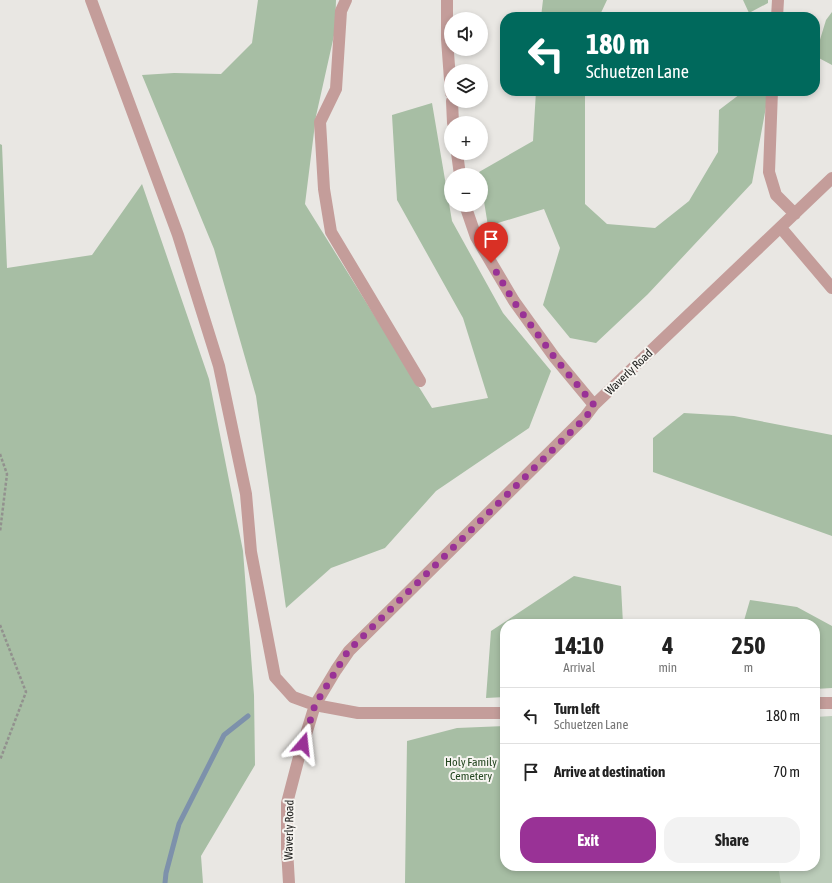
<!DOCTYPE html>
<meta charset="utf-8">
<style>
body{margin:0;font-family:"Asap Condensed",sans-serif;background:#f2f2f2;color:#222;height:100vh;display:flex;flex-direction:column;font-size:15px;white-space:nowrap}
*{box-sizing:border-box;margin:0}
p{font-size:13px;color:#767676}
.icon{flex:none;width:22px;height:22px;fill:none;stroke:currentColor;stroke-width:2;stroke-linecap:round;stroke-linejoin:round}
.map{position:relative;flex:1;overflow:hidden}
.sheet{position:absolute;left:500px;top:619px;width:320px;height:252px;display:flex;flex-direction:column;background:#fff;border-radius:16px;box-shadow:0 2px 6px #0003}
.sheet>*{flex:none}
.guide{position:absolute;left:500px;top:12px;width:320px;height:84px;border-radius:16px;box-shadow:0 2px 6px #0003;background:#00695c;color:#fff;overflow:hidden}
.controls{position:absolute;left:444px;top:12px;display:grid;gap:8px}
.controls a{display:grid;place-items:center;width:44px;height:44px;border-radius:50%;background:#fff;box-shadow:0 2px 6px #0003;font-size:20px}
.pin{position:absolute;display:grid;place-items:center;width:34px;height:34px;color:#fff;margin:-41px -17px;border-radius:50% 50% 50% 0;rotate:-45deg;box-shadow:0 0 4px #0007}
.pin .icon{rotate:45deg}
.me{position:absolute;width:44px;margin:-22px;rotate:17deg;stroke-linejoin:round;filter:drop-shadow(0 0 3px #0008)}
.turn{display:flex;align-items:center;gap:14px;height:84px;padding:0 20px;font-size:18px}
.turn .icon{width:52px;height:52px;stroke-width:2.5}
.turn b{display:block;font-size:28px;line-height:34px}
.eta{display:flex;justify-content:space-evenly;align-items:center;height:68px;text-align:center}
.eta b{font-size:24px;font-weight:700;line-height:28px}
.button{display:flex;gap:8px;margin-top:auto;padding:8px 20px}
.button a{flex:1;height:46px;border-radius:16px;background:#993296;color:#fff;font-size:16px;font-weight:700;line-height:46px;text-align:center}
.button a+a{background:#f2f2f2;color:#222}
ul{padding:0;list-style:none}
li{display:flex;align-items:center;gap:12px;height:56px;padding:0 20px;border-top:1px solid #e0e0e0}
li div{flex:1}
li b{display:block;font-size:15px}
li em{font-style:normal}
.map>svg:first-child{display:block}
</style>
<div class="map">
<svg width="832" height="883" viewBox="0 0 832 883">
<rect width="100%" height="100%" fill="#e9e7e3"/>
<path fill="#bbccb9" d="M 832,716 L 832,883 L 440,883 L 505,866 L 815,866 L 815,717 Z"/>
<path fill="#a7bea4" d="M 258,0 L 336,0 L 335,31 L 316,116 L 305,204 L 432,408 L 488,398 L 463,318 L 397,200 L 392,115 L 432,103 L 452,221 L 503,313 L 551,371 L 529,428 L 436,491 L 385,548 L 331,568 L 286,608 L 256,396 L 214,249 L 142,75 L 174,73 L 221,74 L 252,43 Z
M 543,0 L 607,0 L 599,17 L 541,17 Z
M 743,0 L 768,0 L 768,3 L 749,13 Z
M 832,12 L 832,65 L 815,56 L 826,20 Z
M 536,91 L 585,91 L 585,204 L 607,224 L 655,228 L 689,201 L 718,152 L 719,110 L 744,91 L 763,91 L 768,96 L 752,183 L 648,294 L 596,343 L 570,338 L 543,305 L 560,248 L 544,209 L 488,226 L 481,183 L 481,175 L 480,175 L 479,172 L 533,141 Z
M 0,144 L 2,145 L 7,268 L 92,255 L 142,184 L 209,379 L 243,551 L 254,695 L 255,765 L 201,856 L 203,883 L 0,883 Z
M 684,413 L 734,416 L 832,435 L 832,536 L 653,472 L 653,438 Z
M 574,576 L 621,586 L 623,624 L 505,624 L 505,697 L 486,698 L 491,631 Z
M 750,600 L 797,607 L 832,626 L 832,688 L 815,689 L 815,624 L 743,624 Z
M 505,726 L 505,866 L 778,866 L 781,883 L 405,883 L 407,741 L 457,728 Z"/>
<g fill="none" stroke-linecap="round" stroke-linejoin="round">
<path stroke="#7d91ab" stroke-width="5" d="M 165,883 L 166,873 L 179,824 L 224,735 L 248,716"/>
<path stroke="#92918e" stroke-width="2.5" stroke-dasharray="3 2" stroke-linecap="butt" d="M 0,454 L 7,474 L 0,532
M 0,625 L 26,692 L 0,760"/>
<path stroke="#c49d9a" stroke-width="12" d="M 91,0 L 178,235 L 219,366 L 246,494 L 251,552 L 275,677 L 293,697 L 315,705 L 358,713 L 505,713
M 346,0 L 341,11 L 336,89 L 320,122 L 324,189 L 331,232 L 420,381
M 447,0 L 447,39 L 451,93
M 777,17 L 778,0
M 772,91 L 769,172 L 776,195 L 795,214
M 452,101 L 453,123
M 457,153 L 460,175
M 465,205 L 476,237 L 514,301 L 555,358 L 594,405
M 781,228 L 832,288
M 815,703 L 832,703
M 289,883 L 287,849 L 287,803 L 299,757 L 315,705 L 336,670 L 349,651 L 585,417 L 594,405 L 832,178"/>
</g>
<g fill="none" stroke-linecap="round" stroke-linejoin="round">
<path stroke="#993296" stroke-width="7" stroke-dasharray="0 12.6" d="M 303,744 L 315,705 L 348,651 L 586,417 L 594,405 L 555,358 L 514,302 L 491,263"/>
</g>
<g text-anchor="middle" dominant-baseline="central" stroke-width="4" stroke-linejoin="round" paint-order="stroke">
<g font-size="12" fill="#242422" stroke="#f6f4f0">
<text transform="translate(629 372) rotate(-44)">Waverly Road</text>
<text transform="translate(289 830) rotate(-89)">Waverly Road</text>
</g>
<g font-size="12" fill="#244620" stroke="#f6f4f0">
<text x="471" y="762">Holy Family<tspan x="471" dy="14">Cemetery</tspan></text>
</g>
</g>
</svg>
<div class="controls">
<a><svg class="icon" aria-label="sound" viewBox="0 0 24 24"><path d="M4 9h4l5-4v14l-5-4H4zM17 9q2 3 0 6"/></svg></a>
<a><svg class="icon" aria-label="layers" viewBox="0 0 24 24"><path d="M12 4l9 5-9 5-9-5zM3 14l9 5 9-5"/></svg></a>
<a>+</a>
<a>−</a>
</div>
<div class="pin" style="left:491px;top:263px;background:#d93025"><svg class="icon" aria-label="arrive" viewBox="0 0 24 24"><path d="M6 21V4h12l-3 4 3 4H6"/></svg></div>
<svg class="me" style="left:303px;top:744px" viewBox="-20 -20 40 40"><path d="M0-17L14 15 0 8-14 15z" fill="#993296" stroke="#fff" stroke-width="4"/></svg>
<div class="guide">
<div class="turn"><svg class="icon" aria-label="left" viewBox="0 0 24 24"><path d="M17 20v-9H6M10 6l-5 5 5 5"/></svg><div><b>180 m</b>Schuetzen Lane</div></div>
</div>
<section class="sheet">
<div class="eta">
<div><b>14:10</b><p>Arrival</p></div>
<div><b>4</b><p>min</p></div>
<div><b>250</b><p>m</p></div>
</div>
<ul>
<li><svg class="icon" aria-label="left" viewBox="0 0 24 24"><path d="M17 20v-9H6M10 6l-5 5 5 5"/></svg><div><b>Turn left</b><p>Schuetzen Lane</p></div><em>180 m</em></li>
<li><svg class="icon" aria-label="arrive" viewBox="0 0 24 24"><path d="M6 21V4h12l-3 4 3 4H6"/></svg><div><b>Arrive at destination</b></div><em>70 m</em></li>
</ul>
<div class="button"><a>Exit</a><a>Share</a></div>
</section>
</div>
